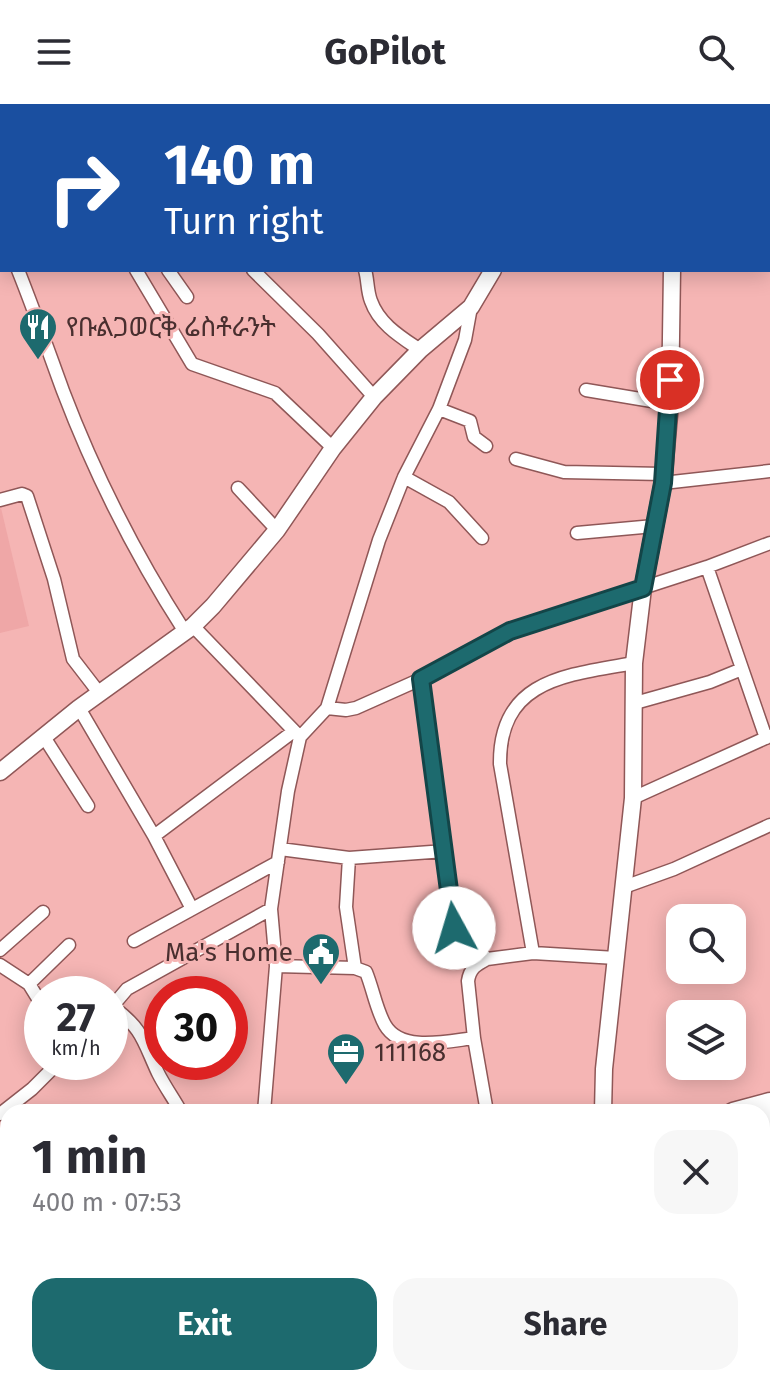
<!DOCTYPE html>
<meta charset="utf-8">
<style>
body{margin:0;font-family:"Fira Sans","Noto Sans Ethiopic",sans-serif;background:#f7f7f7;color:#2b2b33;height:100vh;display:flex;flex-direction:column;font-size:30px;white-space:nowrap}
*{box-sizing:border-box;margin:0}
p{font-size:26px;color:#7c7c81}
.icon{flex:none;width:44px;height:44px;fill:none;stroke:currentColor;stroke-width:2;stroke-linecap:round;stroke-linejoin:round}
.map{position:relative;flex:1;overflow:hidden}
.panel{position:absolute;left:0px;top:1000px;width:770px;height:282px;display:flex;flex-direction:column;background:#fff;border-radius:24px 24px 0 0;box-shadow:0 4px 20px #0003}
.panel>*{flex:none}
.guide{position:absolute;left:0px;top:0px;width:770px;height:168px;box-shadow:0 4px 20px #0003;background:#1a4fa0;color:#fff;overflow:hidden}
.controls{position:absolute;left:666px;top:800px;display:grid;gap:16px}
.controls a{display:grid;place-items:center;width:80px;height:80px;border-radius:16px;background:#fff;box-shadow:0 4px 20px #0003;font-size:40px}
.speed{position:absolute;left:24px;top:872px;display:flex;gap:16px;font-size:40px;font-weight:700;text-align:center}
.speed>*{display:grid;place-content:center;width:104px;height:104px;border-radius:50%;background:#fff;box-shadow:0 4px 20px #0003;line-height:1}
.speed small{font-size:20px;font-weight:400}
.speed .limit{border:12px solid #d22;background:#fff;color:#111}
.pin{position:absolute;display:grid;place-items:center;width:68px;height:68px;color:#fff;margin:-34px;border:4px solid #fff;border-radius:50%;box-shadow:0 2px 8px #0007}
.me{position:absolute;width:88px;margin:-44px;rotate:354deg;stroke-linejoin:round;filter:drop-shadow(0 0 6px #0008)}
.turn{display:flex;align-items:center;gap:28px;height:168px;padding:0 32px;font-size:36px}
.turn .icon{width:104px;height:104px;stroke-width:2.5}
.turn b{display:block;font-size:56px;line-height:68px}
.round{display:grid;place-items:center;flex:none;width:84px;height:84px;border-radius:24px;background:#f7f7f7}
.headline{display:flex;align-items:center;justify-content:space-between;height:136px;padding:0 32px}
h1{font-size:48px;font-weight:700;line-height:60px}
.primary-button{display:flex;gap:16px;margin-top:auto;padding:16px 32px}
.primary-button a{flex:1;height:92px;border-radius:24px;background:#1d6a6e;color:#fff;font-size:32px;font-weight:700;line-height:92px;text-align:center}
.primary-button a+a{background:#f7f7f7;color:#2b2b33}
header{display:flex;justify-content:space-between;align-items:center;height:104px;padding:0 32px;background:#fff;font-size:36px;font-weight:700}
.map>svg:first-child{display:block}
</style>
<header><svg class="icon" aria-label="menu" viewBox="0 0 24 24"><path d="M4 6h16M4 12h16M4 18h16"/></svg>GoPilot<svg class="icon" aria-label="search" viewBox="0 0 24 24"><circle cx="10" cy="10" r="6"/><path d="M15 15l6 6"/></svg></header>
<div class="map">
<svg width="770" height="1281" viewBox="0 0 770 1281">
<rect width="100%" height="100%" fill="#f5b5b4"/>
<path fill="#efa7a7" d="M 1,404 L 29,522 L 0,529 L 0,405 Z"/>
<g fill="none" stroke-linecap="round" stroke-linejoin="round">
<defs>
<path id="minor" d="M 119,0 L 120,2
M 234,0 L 236,2
M 377,2 L 377,0
M 0,125 L 2,129
M 18,166 C 34,206 48,246 63,287 C 95,371 136,452 185,528
M 136,166 L 192,260 L 275,289 L 333,344
M 168,166 L 187,193
M 253,166 L 318,230 L 374,293
M 365,166 C 368,176 367,187 371,197 C 379,220 401,233 420,246
M 586,286 L 670,300
M 439,305 L 470,317 L 474,333 L 486,342
M 516,355 L 564,368 L 663,370
M 404,373 L 449,398 L 482,434
M 663,379 L 770,367
M 238,384 L 277,426
M 0,396 L 22,390 L 27,392 L 54,475 L 73,555 L 100,590
M 577,429 L 654,422
M 707,463 L 770,439
M 193,522 L 298,631
M 635,599 L 710,578 L 742,565
M 79,604 L 154,732 L 294,627
M 327,604 L 346,606 L 356,604 L 421,575 L 510,527 L 707,463 L 766,634
M 44,633 L 88,702
M 633,694 L 770,632
M 154,732 L 192,805
M 280,745 L 349,754 L 346,803 L 355,864 L 366,868 C 373,885 376,905 385,921 C 401,949 448,937 474,934 L 487,1008
M 445,747 C 447,764 449,819 457,830 C 463,839 478,845 487,855 C 476,861 470,864 468,877 L 474,934
M 349,754 L 445,747 L 421,575
M 624,783 L 674,765 L 770,721
M 134,837 L 278,758
M 0,846 L 43,808
M 616,854 L 533,849 L 500,660 C 499,575 567,571 634,559
M 487,855 L 533,849
M 0,861 L 29,880 L 42,901
M 276,862 L 355,864
M 29,880 L 69,841
M 113,903 C 143,925 143,937 158,969 C 165,983 174,995 181,1008
M 110,905 L 127,885 L 271,805
M 264,1008 L 276,862 L 271,805 L 288,687 L 300,633 L 327,604 L 379,436 L 404,373 L 439,305 L 465,236 L 471,203
M 0,1010 L 32,985 L 59,958
M 762,1021 L 770,1046
M 762,1187 L 770,1185
M 52,1274 L 53,1281
M 201,1274 L 210,1281
M 300,1274 L 304,1281"/>
<path id="tertiary" d="M 583,0 L 586,2
M 598,2 L 600,0
M 768,82 L 770,83
M 0,668 L 79,604 L 193,522 L 213,502 L 277,426 L 333,344 L 374,293 L 420,246 L 471,203 L 493,166
M 603,1008 L 604,965 L 633,694 L 634,559 L 643,484 L 663,379 L 670,300 L 672,166
M 577,1274 L 578,1281"/>
<path id="secondary" d="M 733,1008 L 770,998
M 762,1017 L 770,1015
M 0,1166 L 8,1164
M 0,1208 L 8,1207"/>
<path id="primary" d="M 50,2 L 56,0
M 0,15 L 2,14
M 0,1102 L 8,1123
M 0,1141 L 8,1154
M 124,1274 L 132,1281
M 148,1274 L 156,1281"/>
</defs>
<use href="#minor" stroke="#8f5757" stroke-width="15"/>
<use href="#tertiary" stroke="#8f5757" stroke-width="19"/>
<use href="#secondary" stroke="#8f5757" stroke-width="21"/>
<use href="#primary" stroke="#fff" stroke-width="23"/>
<use href="#minor" stroke="#fff" stroke-width="12"/>
<use href="#tertiary" stroke="#fff" stroke-width="16"/>
<use href="#secondary" stroke="#fff" stroke-width="18"/>
<use href="#primary" stroke="#fabdbe" stroke-width="20"/>
</g>
<g fill="none" stroke-linecap="round" stroke-linejoin="round">
<defs>
<path id="route" d="M 454,824 L 421,575 L 510,527 L 643,484 L 663,379 L 670,276"/>
</defs>
<use href="#route" stroke="#134548" stroke-width="20"/>
<use href="#route" stroke="#1d6a6e" stroke-width="14"/>
</g>
<defs>
<symbol id="restaurant-pin" viewBox="-11 -11 22 30"><path d="M0 17L-7.5 6A9.5 9.5 0 1 1 7.5 6Z" fill="#1d6a6e" stroke="#f5b5b4"/><path d="M-5-6h1v4h1v-4h1v4h1v-4h1v5L-1.5 .5V6h-2V.5L-5-1ZM5-6V6H3V1.5H1.5Q1.5-4 5-6Z" fill="#fff"/></symbol>
<symbol id="civic-pin" viewBox="-11 -11 22 30"><path d="M0 17L-7.5 6A9.5 9.5 0 1 1 7.5 6Z" fill="#1d6a6e" stroke="#f5b5b4"/><path d="M-.6-6.5H3V-4.5H.6V-3L4-1V1h2V6H-6V1h2V-1L-.6-3ZM-1.2 2.5V6h2.4V2.5Z" fill="#fff"/></symbol>
<symbol id="office-pin" viewBox="-11 -11 22 30"><path d="M0 17L-7.5 6A9.5 9.5 0 1 1 7.5 6Z" fill="#1d6a6e" stroke="#f5b5b4"/><path d="M-6-3h4V-5.5h4V-3h4V5H-6ZM-1-4.5V-3h2v-1.5ZM-6 0V1H6V0Z" fill="#fff"/></symbol>
</defs>
<g fill-rule="evenodd">
<use href="#restaurant-pin" x="16" y="201" width="44" height="60"/>
<use href="#civic-pin" x="299" y="826" width="44" height="60"/>
<use href="#office-pin" x="324" y="926" width="44" height="60"/>
</g>
<g text-anchor="middle" dominant-baseline="central" stroke-width="6" stroke-linejoin="round" paint-order="stroke">
<g font-size="26" fill="#492f2f" stroke="#f5b5b4" text-anchor="start">
<text x="66" y="223">የቡልጋወርቅ ሬስቶራንት</text>
<text x="293" y="848" text-anchor="end">Ma's Home</text>
<text x="374" y="948">111168</text>
</g>
</g>
</svg>
<div class="controls">
<a><svg class="icon" aria-label="search" viewBox="0 0 24 24"><circle cx="10" cy="10" r="6"/><path d="M15 15l6 6"/></svg></a>
<a><svg class="icon" aria-label="layers" viewBox="0 0 24 24"><path d="M12 4l9 5-9 5-9-5zM3 14l9 5 9-5"/></svg></a>
</div>
<div class="speed"><div>27<small>km/h</small></div><div class="limit">30</div></div>
<div class="pin" style="left:670px;top:276px;background:#d93025"><svg class="icon" aria-label="arrive" viewBox="0 0 24 24"><path d="M6 21V4h12l-3 4 3 4H6"/></svg></div>
<svg class="me" style="left:454px;top:824px" viewBox="-20 -20 40 40"><circle r="19" fill="#fff"/><path d="M0-13L10 11 0 6-10 11z" fill="#1d6a6e"/></svg>
<div class="guide">
<div class="turn"><svg class="icon" aria-label="right" viewBox="0 0 24 24"><path d="M7 20v-9h11M14 6l5 5-5 5"/></svg><div><b>140 m</b>Turn right</div></div>
</div>
<section class="panel">
<div class="headline"><div><h1>1 min</h1><p>400 m · 07:53</p></div><a class="round"><svg class="icon" aria-label="close" viewBox="0 0 24 24"><path d="M6 6l12 12M18 6L6 18"/></svg></a></div>
<div class="primary-button"><a>Exit</a><a>Share</a></div>
</section>
</div>
